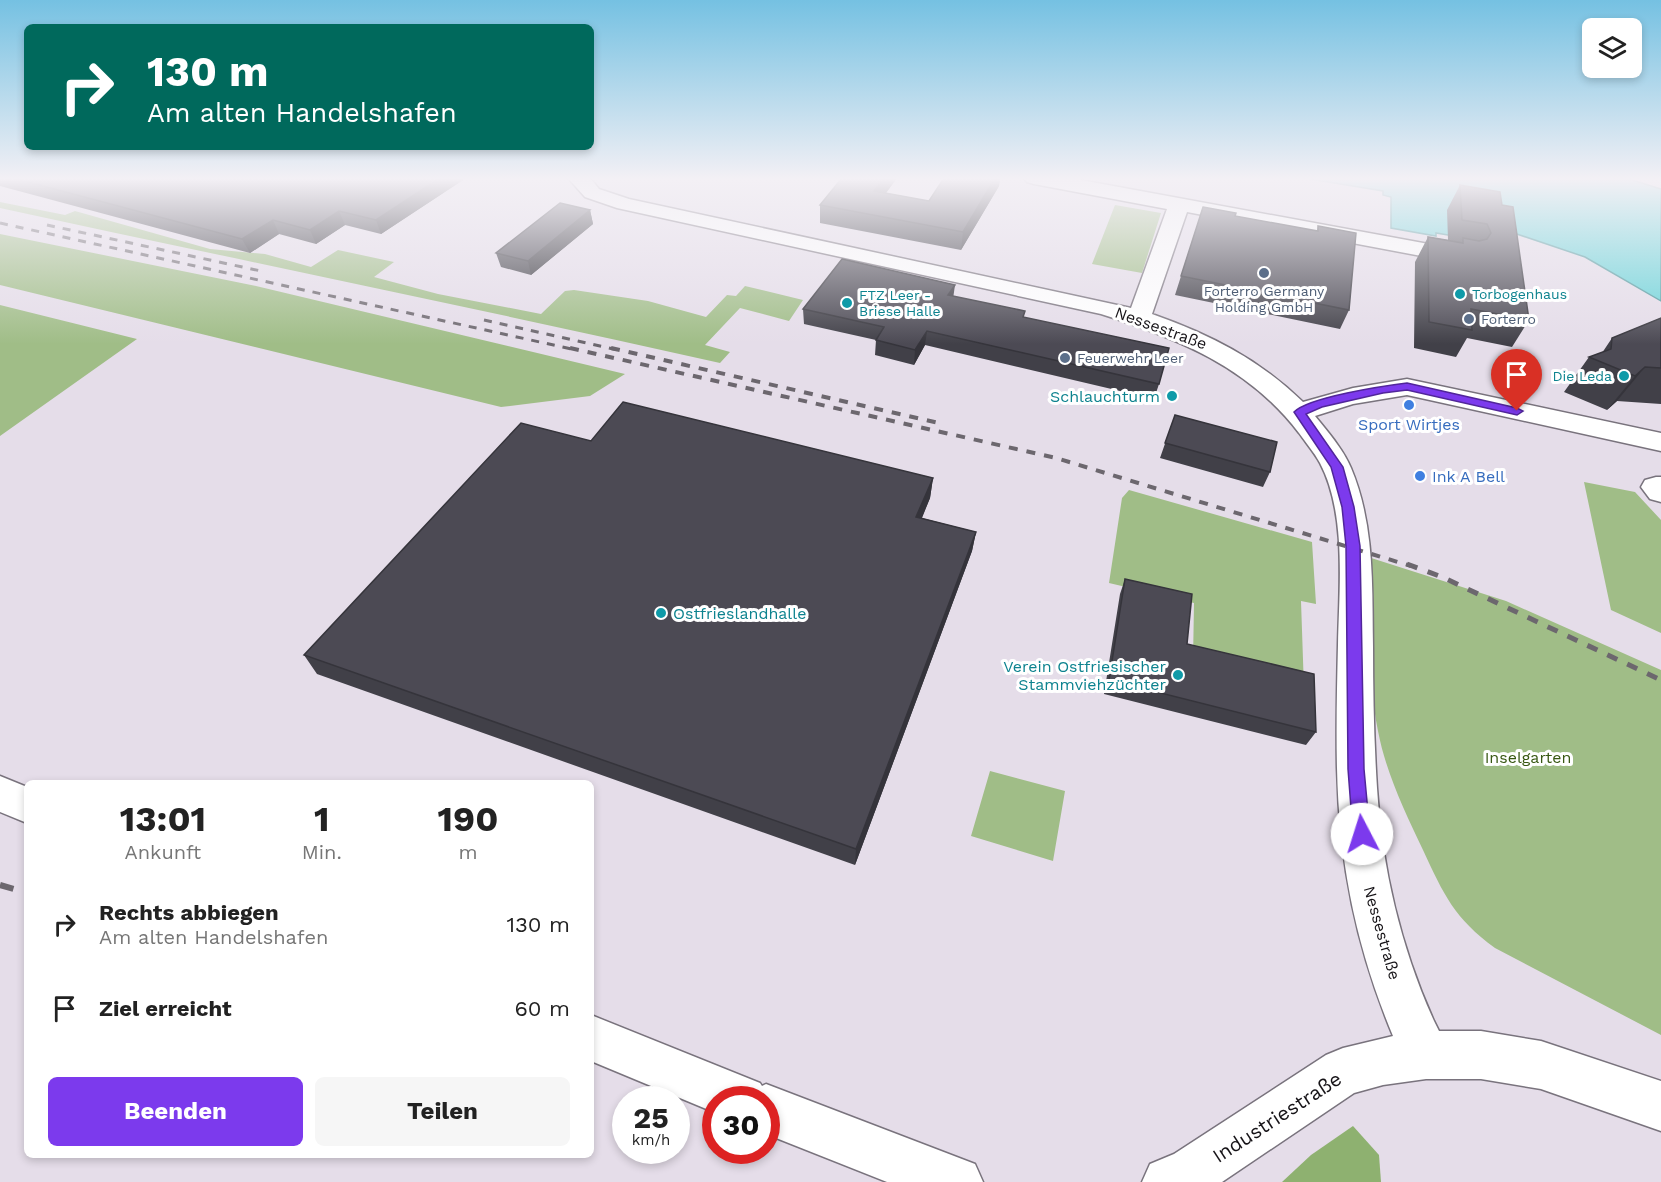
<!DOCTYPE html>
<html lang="de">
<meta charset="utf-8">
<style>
body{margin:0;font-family:"Work Sans",sans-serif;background:#f6f6f6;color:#222;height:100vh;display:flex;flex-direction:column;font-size:22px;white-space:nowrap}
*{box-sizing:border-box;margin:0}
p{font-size:20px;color:#767676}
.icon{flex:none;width:33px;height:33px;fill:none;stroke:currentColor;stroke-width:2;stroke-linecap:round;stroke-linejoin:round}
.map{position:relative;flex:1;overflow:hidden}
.drawer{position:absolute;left:24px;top:780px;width:570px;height:378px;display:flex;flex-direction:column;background:#fff;border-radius:9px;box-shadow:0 3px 9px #0003}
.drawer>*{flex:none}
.hud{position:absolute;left:24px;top:24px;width:570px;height:126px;border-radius:9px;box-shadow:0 3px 9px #0003;background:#00695c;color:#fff;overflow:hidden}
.tools{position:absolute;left:1582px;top:18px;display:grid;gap:12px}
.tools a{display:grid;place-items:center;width:60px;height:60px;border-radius:9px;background:#fff;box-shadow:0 3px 9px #0003;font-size:30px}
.speed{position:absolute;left:612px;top:1086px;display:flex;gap:12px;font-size:30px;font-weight:700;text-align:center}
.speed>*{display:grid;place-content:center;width:78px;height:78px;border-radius:50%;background:#fff;box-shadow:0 3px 9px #0003;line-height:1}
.speed small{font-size:15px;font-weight:400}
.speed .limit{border:9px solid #d22;background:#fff;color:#111}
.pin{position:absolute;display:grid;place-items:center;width:51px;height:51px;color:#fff;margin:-62px -26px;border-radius:50% 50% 50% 0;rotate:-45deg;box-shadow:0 0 6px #0007}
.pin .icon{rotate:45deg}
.me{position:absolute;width:66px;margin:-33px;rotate:355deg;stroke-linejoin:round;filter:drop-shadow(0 0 4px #0008)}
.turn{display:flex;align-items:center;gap:21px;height:126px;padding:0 24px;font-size:27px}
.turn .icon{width:78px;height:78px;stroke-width:2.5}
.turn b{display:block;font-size:42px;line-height:51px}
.eta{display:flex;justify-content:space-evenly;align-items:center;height:102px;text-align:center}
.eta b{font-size:36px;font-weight:700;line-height:42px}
.button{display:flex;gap:12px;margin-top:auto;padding:12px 24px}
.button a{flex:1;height:69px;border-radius:9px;background:#7c3aed;color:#fff;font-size:24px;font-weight:700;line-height:69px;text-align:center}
.button a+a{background:#f6f6f6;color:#222}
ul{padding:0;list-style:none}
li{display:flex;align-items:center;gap:18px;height:84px;padding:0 24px}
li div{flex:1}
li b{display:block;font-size:22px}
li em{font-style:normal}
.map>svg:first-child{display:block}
</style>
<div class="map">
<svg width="1661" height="1182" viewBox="0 0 1661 1182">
<rect width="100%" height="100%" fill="#e5dde9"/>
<path fill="#a0bd87" d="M 0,202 L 65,215 L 75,211 L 210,249 L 265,254 L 311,267 L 338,250 L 394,262 L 374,277 L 438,294 L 541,314 L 565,291 L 574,290 L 648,301 L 706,317 L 727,295 L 736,296 L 745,286 L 803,300 L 789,321 L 740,308 L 705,345 L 730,352 L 720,363 C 480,309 240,260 0,208 Z
M 1115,205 L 1161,213 L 1142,273 L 1092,264 Z
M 0,234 L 256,286 L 625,374 L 590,396 L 501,407 L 0,285 Z
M 0,305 L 137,339 L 0,436 Z
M 1584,482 L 1635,492 L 1661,520 L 1661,633 L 1611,610 Z
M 1129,490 L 1312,542 L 1316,604 L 1301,601 L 1304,689 L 1193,661 L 1194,603 L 1109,583 L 1122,498 Z
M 1368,557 L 1506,601 L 1661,670 L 1661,1035 L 1495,948 C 1454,918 1444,895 1423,850 C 1405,812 1386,773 1378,731 C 1367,674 1370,614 1368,557 Z
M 990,771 L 1065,791 L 1053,861 L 971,836 Z"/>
<path fill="#8eb170" d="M 1353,1126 L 1379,1155 L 1381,1182 L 1282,1182 L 1311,1155 Z"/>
<path fill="#6ad4d9" stroke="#519a9f" stroke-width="1.5" d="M 1304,178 L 1626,178 L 1661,189 L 1661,301 L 1585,257 L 1505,230 L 1448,235 L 1436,233 L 1436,236 L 1391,228 L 1391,197 L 1383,195 L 1383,191 Z"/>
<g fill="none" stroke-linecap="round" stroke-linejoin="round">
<defs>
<path id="minor" d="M 568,178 L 590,178 L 599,189 L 629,199 L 1131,308 L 1167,209 L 1034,184 L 1027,182 L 1024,178 L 1070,178 L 1472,252 L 1475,257 L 1472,262 L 1464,264 L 1187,212 L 1152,314 C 1209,334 1259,359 1303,402 L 1353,388 L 1407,379 L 1661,433 L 1661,451 L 1407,395 L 1353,404 L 1315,416 C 1328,432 1343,449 1351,468 C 1375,525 1372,587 1373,647 C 1373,694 1374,741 1377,788 C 1382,868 1401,948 1434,1021 L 1439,1031 L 1481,1031 L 1541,1041 L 1661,1081 L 1661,1131 L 1541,1089 L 1481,1079 L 1426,1079 L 1383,1085 L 1354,1093 L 1222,1182 L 1142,1182 L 1150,1164 L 1174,1154 L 1326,1055 L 1343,1048 L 1393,1036 C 1356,947 1339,863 1337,768 C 1336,727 1337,686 1338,645 C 1339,589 1347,514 1320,463 C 1314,452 1306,443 1299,433 C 1249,367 1177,338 1101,314 L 617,208 L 585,197 Z
M 1656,477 L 1661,477 L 1661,502 L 1650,499 L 1641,487 L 1645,480 Z
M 0,776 L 27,787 L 27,823 L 0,812 Z
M 591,1015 L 760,1083 L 762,1086 L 766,1084 L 975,1164 L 983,1182 L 887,1182 L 766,1134 L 766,1100 L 716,1100 L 716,1113 L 591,1061 Z"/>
</defs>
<use href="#minor" stroke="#79737d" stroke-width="3"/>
<use href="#minor" fill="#fff" fill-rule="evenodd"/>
<path stroke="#6c676e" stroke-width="3" stroke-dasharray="8 8" stroke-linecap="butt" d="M 0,223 L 576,350
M 47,225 L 261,271
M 484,320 L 618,350"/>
<path stroke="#6c676e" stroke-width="4" stroke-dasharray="9 9" stroke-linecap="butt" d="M 570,348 L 1056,458 L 1411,566
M 611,348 L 943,424"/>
<path stroke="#6c676e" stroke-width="5" stroke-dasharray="11 11" stroke-linecap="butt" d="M 1407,564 L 1442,577 L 1661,680"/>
<path stroke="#6c676e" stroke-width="6" stroke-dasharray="14 14" stroke-linecap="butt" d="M 0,885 L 27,893"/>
</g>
<path fill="#414048" d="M 0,178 L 462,178 L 463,180 L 381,234 L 345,225 L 316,244 L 279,234 L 250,253 L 0,186 Z
M 897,178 L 886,193 L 929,201 L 944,178 L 1000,178 L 999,186 L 961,250 L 820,223 L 820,205 Z
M 1460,185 L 1502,205 L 1529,320 L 1512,347 L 1467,338 L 1456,357 L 1414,348 L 1415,262 L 1428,237 L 1448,240 L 1447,210 Z
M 1203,207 L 1235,216 L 1317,231 L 1318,226 L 1349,310 L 1340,329 L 1175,295 Z
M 590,210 L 593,224 L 531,275 L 501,267 L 496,253 Z
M 954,296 L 1024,318 L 1159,384 L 1154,399 L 925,345 L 914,365 L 875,355 L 876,340 L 804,324 L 803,309 Z
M 1661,318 L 1661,404 L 1617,401 L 1607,410 L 1564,392 L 1589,357 L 1602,353 L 1612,338 Z
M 1175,415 L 1270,472 L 1263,487 L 1160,458 Z
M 933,478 L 930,498 L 922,518 L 976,532 L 972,551 L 855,865 L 317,674 L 304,655 Z
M 1125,579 L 1187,644 L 1316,732 L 1306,745 L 1104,694 L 1120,594 Z"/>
<path fill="#35343b" d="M 440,178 L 462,178 L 463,180 L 381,234 L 376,220 Z
M 884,178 L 897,178 L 874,209 L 874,191 Z
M 995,178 L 1000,178 L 999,186 L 961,250 L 963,232 Z
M 590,210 L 593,224 L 531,275 L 528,261 Z
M 339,211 L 345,225 L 316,244 L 310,230 Z
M 273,220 L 279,234 L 250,253 L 242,239 Z
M 955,285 L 953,299 L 948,295 Z
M 927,331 L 925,345 L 914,365 L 915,350 Z
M 1645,367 L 1617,401 L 1607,410 L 1635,376 Z
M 933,478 L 930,498 L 914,536 L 916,517 Z
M 976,532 L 972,551 L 855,865 L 856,849 Z"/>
<path fill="#4c4a54" stroke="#35343b" stroke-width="1.5" d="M 13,178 L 440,178 L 376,220 L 339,211 L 310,230 L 273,220 L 242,239 Z
M 842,178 L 884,178 L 874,191 L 929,201 L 944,178 L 995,178 L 963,232 L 820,205 Z
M 1460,185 L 1500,192 L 1502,205 L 1513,207 L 1529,320 L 1471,309 L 1472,330 L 1429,322 L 1428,237 L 1463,243 L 1463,238 L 1479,241 L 1487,239 L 1491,233 L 1487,224 L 1462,220 Z
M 560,203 L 590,210 L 528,261 L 496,253 Z
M 1203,207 L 1236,213 L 1235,216 L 1318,231 L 1318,226 L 1356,233 L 1349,310 L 1181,276 Z
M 842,259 L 955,285 L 948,295 L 1025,311 L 1023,317 L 1169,348 L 1159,384 L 927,331 L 915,350 L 876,340 L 884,327 L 803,309 Z
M 1661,318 L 1661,368 L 1645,367 L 1635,376 L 1589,357 L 1611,349 L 1612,338 Z
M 623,402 L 933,478 L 916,517 L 976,532 L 856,849 L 304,655 L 521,423 L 591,441 Z
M 1175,415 L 1277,442 L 1270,472 L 1165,443 Z
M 1125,579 L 1192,594 L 1187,644 L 1314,674 L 1316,732 L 1109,680 Z"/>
<linearGradient id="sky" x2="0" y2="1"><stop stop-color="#75c1e2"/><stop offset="0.52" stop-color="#f3f0f5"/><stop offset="1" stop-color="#f3f0f5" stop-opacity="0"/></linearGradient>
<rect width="1661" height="344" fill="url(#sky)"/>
<path fill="#7c3aed" stroke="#51269a" stroke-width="1.5" d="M 1407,383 L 1517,408 L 1523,411 L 1517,415 L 1407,390 L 1383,393 L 1322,407 L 1306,414 L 1343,467 L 1354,507 L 1360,546 L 1364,769 L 1370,834 L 1367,840 L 1362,842 L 1356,840 L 1353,834 L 1348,769 L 1346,546 L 1342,507 L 1331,467 L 1294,412 C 1309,397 1383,386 1407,383 Z"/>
<g fill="#5c6f8a" stroke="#fff" stroke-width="2">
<circle cx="1264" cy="273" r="6"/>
<circle cx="1469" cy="319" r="6"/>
<circle cx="1065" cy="358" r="6"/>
</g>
<g fill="#0f9aa8" stroke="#fff" stroke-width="2">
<circle cx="1460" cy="294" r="6"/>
<circle cx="847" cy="303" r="6"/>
<circle cx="1624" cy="376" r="6"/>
<circle cx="1172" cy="396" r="6"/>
<circle cx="661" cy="613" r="6"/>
<circle cx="1178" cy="675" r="6"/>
</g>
<g fill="#3f7fe0" stroke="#fff" stroke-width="2">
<circle cx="1409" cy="405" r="6"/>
<circle cx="1420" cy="476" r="6"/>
</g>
<g text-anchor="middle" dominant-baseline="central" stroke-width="6" stroke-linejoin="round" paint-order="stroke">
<g font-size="14" fill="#4e5e75" stroke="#fff" text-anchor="start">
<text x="1264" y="291" text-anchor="middle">Forterro Germany<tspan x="1264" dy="16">Holding GmbH</tspan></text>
<text x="1481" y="319">Forterro</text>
<text x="1077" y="358">Feuerwehr Leer</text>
</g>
<g font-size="14" fill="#0d838f" stroke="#fff" text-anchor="start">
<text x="1472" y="294">Torbogenhaus</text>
<text x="859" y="295">FTZ Leer -<tspan x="859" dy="16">Briese Halle</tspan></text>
<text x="1612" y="376" text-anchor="end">Die Leda</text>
</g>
<g font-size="16" fill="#161317" stroke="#fff">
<text transform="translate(1161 328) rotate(20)">Nessestraße</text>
<text transform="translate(1382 933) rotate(74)">Nessestraße</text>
</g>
<g font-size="16" fill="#0d838f" stroke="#fff" text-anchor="end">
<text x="1160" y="396">Schlauchturm</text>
<text x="673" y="613" text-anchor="start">Ostfrieslandhalle</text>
<text x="1166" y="666">Verein Ostfriesischer<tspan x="1166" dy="18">Stammviehzüchter</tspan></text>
</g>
<g font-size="16" fill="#366cbe" stroke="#fff">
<text x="1409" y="424">Sport Wirtjes</text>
<text x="1432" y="476" text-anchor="start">Ink A Bell</text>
</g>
<g font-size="16" fill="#385812" stroke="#fff">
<text x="1528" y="757">Inselgarten</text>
</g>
<g font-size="20" fill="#161317" stroke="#fff">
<text transform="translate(1277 1117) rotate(-33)">Industriestraße</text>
</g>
</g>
</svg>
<div class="tools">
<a><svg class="icon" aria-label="layers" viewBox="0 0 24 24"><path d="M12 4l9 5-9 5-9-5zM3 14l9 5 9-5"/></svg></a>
</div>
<div class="speed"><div>25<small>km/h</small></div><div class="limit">30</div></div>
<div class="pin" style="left:1517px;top:411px;background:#d93025"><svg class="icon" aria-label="arrive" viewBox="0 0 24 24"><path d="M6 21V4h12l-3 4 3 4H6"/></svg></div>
<svg class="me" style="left:1362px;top:834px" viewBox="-20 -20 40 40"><circle r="19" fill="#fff"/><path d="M0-13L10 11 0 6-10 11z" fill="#7c3aed"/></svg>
<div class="hud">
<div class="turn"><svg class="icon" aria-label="right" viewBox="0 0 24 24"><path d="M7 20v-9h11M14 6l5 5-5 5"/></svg><div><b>130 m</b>Am alten Handelshafen</div></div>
</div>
<section class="drawer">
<div class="eta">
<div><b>13:01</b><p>Ankunft</p></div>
<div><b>1</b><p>Min.</p></div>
<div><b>190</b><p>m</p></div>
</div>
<ul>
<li><svg class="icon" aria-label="right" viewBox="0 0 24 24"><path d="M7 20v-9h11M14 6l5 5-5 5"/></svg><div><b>Rechts abbiegen</b><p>Am alten Handelshafen</p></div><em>130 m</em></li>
<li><svg class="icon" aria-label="arrive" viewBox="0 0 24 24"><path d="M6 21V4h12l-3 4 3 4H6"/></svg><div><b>Ziel erreicht</b></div><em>60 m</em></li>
</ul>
<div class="button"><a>Beenden</a><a>Teilen</a></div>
</section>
</div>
